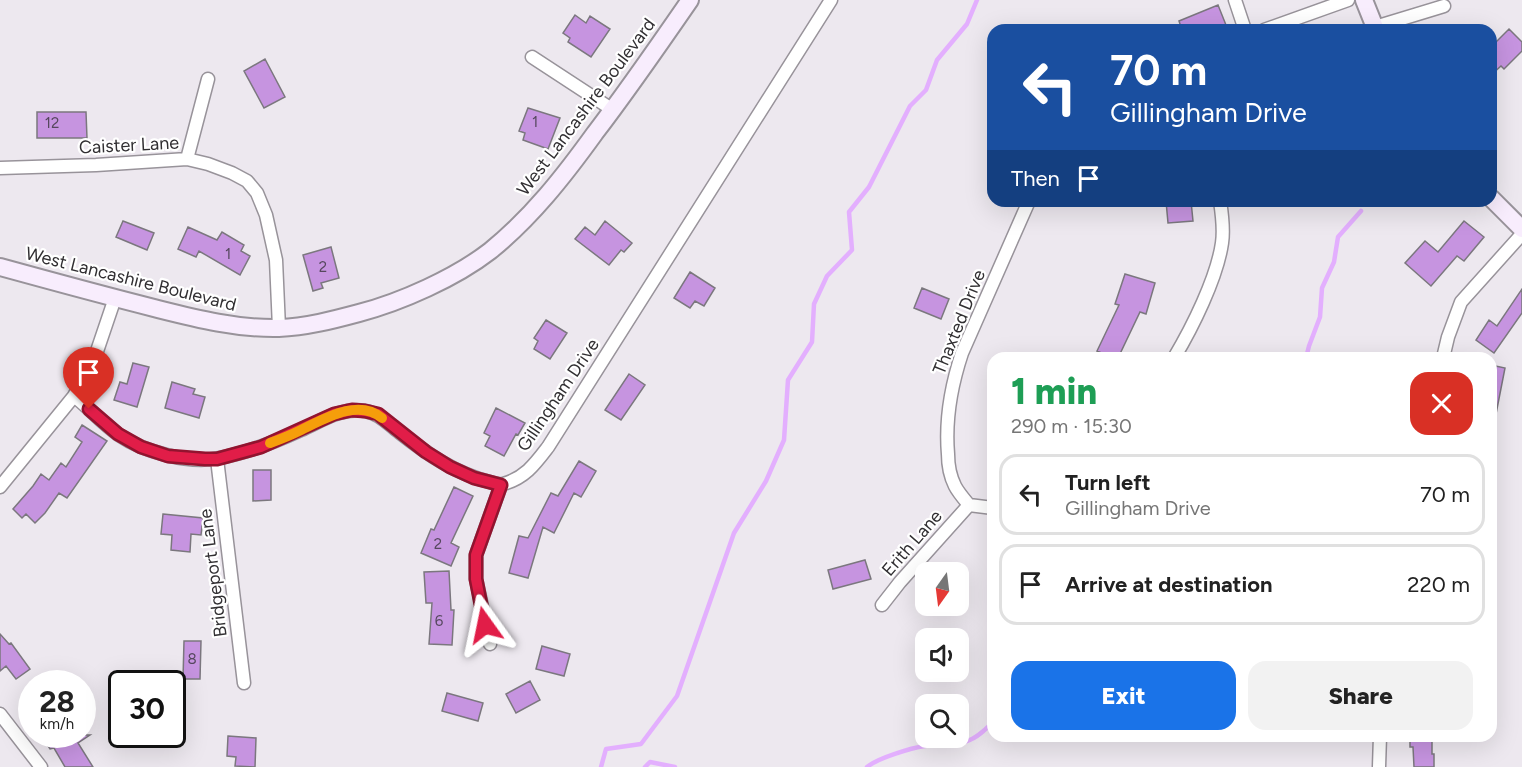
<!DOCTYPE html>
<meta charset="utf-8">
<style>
body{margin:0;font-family:Figtree,sans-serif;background:#f2f2f2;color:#222;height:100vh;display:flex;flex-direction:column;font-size:22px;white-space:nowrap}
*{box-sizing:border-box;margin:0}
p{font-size:20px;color:#767676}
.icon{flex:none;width:33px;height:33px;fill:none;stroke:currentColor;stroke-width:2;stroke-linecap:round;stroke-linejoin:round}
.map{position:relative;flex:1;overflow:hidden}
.drawer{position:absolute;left:987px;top:352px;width:510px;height:390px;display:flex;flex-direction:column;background:#fff;border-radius:18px;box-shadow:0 6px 24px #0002}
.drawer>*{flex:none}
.top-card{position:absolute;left:987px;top:24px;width:510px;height:183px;border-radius:18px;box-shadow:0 6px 24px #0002;background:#1a4fa0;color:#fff;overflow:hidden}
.needle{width:39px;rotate:194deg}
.fabs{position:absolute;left:915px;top:562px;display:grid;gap:12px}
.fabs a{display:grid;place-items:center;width:54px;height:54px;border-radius:12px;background:#fff;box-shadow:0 6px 24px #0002;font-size:30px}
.speed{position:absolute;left:18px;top:670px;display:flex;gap:12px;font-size:30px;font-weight:700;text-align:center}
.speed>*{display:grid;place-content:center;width:78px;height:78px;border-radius:50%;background:#fff;box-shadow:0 6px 24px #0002;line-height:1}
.speed small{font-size:15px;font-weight:400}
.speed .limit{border:3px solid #111;border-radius:9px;background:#fff;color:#111}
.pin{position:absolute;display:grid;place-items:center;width:51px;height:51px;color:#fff;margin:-62px -26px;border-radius:50% 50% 50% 0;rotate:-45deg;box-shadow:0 0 6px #0007}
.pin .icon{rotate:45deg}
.me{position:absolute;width:66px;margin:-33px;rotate:348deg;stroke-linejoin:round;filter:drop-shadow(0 0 4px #0008)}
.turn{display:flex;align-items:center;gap:21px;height:126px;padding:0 24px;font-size:27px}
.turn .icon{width:78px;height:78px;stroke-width:2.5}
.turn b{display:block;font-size:42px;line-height:51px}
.then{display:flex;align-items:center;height:57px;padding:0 24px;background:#0003;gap:12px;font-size:22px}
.round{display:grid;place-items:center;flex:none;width:63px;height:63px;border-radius:18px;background:#f2f2f2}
.summary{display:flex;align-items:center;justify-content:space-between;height:102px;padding:0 24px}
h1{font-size:36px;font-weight:800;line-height:45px;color:#1e9e55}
.cta{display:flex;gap:12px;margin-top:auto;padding:12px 24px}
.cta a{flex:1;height:69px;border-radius:18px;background:#1a73e8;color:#fff;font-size:24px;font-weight:800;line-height:69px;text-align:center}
.cta a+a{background:#f2f2f2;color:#222}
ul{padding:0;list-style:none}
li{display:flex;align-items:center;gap:18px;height:81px;margin:0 12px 9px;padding:0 12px;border:3px solid #e0e0e0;border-radius:18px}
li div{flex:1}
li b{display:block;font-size:22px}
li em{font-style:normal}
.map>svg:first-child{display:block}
</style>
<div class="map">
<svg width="1522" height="767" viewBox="0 0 1522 767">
<rect width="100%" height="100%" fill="#ede8ef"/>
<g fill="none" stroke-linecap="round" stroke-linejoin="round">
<path stroke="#e3affe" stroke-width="4.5" d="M 1306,358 L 1309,346 L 1320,317 L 1322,288 L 1334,262 L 1338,237 L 1361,211
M 601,767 L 606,749 L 641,744 L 677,696 L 734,533 L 766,481 L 784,440 L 788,380 L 812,342 L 814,304 L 827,276 L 852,250 L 849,212 L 869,187 L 910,106 L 926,90 L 937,60 L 967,24 L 977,0
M 645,767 L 650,762 L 675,767
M 867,767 C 878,758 911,748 925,746 C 938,743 953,745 967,741 C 977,738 986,729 993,722"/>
</g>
<path fill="#c694e0" stroke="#7b777e" stroke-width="1.5" d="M 1218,5 L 1226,25 L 1214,30 L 1182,30 L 1179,21 Z
M 575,15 L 586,23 L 590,16 L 610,29 L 591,57 L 568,42 L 570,38 L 563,33 Z
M 1509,29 L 1522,42 L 1522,51 L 1504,69 L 1501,66 L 1491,75 L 1491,47 Z
M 265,59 L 285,97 L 264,108 L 244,71 Z
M 528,108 L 560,118 L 548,149 L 523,140 L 525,133 L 519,131 Z
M 37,112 L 86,112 L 87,138 L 37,138 Z
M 1166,201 L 1191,201 L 1193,221 L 1168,223 Z
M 123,221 L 154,233 L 147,250 L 116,237 Z
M 605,221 L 632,243 L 624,252 L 621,250 L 609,265 L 575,239 L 585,227 L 595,235 Z
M 1464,221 L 1484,237 L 1464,261 L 1457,256 L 1431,286 L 1405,263 L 1425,241 L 1438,252 Z
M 188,227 L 217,240 L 222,232 L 244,245 L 241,251 L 250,256 L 240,275 L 199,251 L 196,257 L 178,249 Z
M 331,247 L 339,278 L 321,283 L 323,288 L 313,291 L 303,255 Z
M 690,272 L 715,288 L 704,306 L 695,301 L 690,308 L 674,298 Z
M 1125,274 L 1155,283 L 1146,314 L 1140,312 L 1118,358 L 1113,358 L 1097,351 L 1119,305 L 1115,304 Z
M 922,288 L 949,299 L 941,319 L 914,308 Z
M 1522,289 L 1522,313 L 1494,353 L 1476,340 L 1489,320 L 1497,326 Z
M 546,320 L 567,333 L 550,359 L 534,349 L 538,341 L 534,338 Z
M 133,363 L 149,367 L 137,407 L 114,400 L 120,382 L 127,384 Z
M 1491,365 L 1505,368 L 1496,414 L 1491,414 Z
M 629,374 L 645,385 L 621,420 L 605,410 Z
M 172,382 L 195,389 L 193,394 L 205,397 L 199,418 L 165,408 Z
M 496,408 L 525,423 L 518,435 L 516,434 L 504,456 L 485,446 L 490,436 L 484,433 Z
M 82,425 L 107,441 L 67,498 L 59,493 L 45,513 L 35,523 L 26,514 L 22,518 L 13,509 L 33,486 L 41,474 L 49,480 L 61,463 L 66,467 L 82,442 L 75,437 Z
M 579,461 L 596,471 L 581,497 L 574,493 L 554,533 L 543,527 L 528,578 L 509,573 L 519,536 L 528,538 L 551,493 L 558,496 Z
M 253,470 L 271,470 L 271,500 L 253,501 Z
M 454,487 L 473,496 L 451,543 L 459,547 L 451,566 L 421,553 L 431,529 L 434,530 Z
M 163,514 L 203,518 L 201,535 L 191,534 L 190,552 L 171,550 L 172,535 L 161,534 Z
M 865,560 L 871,579 L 833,589 L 828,570 Z
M 449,571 L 451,610 L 454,610 L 452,645 L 429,644 L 432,603 L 426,603 L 424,572 Z
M 0,634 L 9,644 L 11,643 L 30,669 L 16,679 L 6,666 L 0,671 Z
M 184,641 L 201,641 L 200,679 L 183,679 Z
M 542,646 L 570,654 L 564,676 L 536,669 Z
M 530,681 L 540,700 L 516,713 L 506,694 Z
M 447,693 L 483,703 L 478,721 L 442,711 Z
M 41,735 L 90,735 L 78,743 L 93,767 L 65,767 L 54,748 L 50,749 Z
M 228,736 L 256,738 L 255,767 L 235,766 L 236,757 L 227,756 Z
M 1410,736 L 1432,736 L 1432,754 L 1434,754 L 1434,767 L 1414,767 L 1413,747 L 1410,747 Z"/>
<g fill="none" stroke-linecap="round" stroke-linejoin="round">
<defs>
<path id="street" d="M 1235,0 L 1245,30
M 1375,27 L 1444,6
M 1264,30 L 1348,0
M 532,57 L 613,110
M 187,159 L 208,79
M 0,168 L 96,165 L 187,159 L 208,164 L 232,173 L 247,181 L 257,193 L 266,215 L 276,260 L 279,328
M 1174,358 C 1192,328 1217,278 1222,243 C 1224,230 1222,214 1220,201
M 1443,358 L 1448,337 L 1461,302 L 1522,234
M 74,396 C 89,408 103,424 119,435 C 144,452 188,464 219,458 C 247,453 275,442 301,430 C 321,421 342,407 365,411 C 379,413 388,424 399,432 C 427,454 456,474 490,482 C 495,484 499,485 503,484 C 525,478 535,464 548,447 L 831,0
M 217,459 L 244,683
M 0,487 L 74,396 L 94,360 L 115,298
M 993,508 L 969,505 C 964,499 958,492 955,486 C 950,476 948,465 948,454 C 945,419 951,386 962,353 L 1029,201
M 882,605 L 900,582 L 969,505
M 490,644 L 476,579 L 476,555 L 501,485
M 0,714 L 41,767
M 1379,767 L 1380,736"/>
<path id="secondary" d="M 1364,0 L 1376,30
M 1491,198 L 1522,229
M 0,267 C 51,281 102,295 154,308 C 194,318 236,329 279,328 C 306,327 333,320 359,313 C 401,302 455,278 490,251 C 531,218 564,176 595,133 C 628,90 659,45 690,0"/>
</defs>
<use href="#street" stroke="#98939a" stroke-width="15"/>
<use href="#secondary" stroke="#98939a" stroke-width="20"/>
<use href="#street" stroke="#fff" stroke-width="12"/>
<use href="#secondary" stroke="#f8edfd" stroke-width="16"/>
</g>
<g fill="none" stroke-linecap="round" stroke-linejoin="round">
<defs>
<path id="route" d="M 89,409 L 118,434 L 141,447 L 168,456 L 205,459 L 217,459 L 261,447 L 334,414 L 352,410 L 365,411 L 378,414 L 426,452 L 450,467 L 474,478 L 501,485 L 476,555 L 476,579 L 485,625"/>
</defs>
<use href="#route" stroke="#92132f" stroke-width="15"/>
<use href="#route" stroke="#e11d48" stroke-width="10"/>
<path stroke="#f59e0b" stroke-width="10" d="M 270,443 C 281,439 291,435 301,430 C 324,419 358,398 382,418"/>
</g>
<g text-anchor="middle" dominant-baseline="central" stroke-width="4.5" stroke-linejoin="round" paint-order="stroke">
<g font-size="15" fill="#56485e">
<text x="535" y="122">1</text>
<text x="52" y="123">12</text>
<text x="228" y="254">1</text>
<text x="323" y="267">2</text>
<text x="438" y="544">2</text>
<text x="439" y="621">6</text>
<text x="192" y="659">8</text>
</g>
<g font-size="18" fill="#312f32" stroke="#fff">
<text transform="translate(586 107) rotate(-53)">West Lancashire Boulevard</text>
<text transform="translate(129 145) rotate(-3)">Caister Lane</text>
<text transform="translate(131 279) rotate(14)">West Lancashire Boulevard</text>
<text transform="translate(959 322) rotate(-68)">Thaxted Drive</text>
<text transform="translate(558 395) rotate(-56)">Gillingham Drive</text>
<text transform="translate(912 543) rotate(-49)">Erith Lane</text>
<text transform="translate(213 573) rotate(-97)">Bridgeport Lane</text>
</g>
</g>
</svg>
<div class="fabs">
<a><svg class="needle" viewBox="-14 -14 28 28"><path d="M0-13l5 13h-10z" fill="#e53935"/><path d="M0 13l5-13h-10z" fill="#767676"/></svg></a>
<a><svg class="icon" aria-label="sound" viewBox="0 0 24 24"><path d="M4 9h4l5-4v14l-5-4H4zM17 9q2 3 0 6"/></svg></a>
<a><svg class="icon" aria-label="search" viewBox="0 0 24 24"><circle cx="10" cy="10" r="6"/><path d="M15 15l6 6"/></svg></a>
</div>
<div class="speed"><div>28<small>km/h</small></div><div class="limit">30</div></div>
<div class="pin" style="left:89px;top:409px;background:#d93025"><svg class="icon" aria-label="arrive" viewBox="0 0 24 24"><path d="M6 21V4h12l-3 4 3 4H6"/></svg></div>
<svg class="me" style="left:485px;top:625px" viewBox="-20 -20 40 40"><path d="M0-17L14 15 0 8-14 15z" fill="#e11d48" stroke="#fff" stroke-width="4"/></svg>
<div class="top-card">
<div class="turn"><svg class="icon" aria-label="left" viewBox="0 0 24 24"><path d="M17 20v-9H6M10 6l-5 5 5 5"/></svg><div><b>70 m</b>Gillingham Drive</div></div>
<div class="then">Then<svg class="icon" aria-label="arrive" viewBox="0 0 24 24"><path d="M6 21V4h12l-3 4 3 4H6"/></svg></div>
</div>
<section class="drawer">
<div class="summary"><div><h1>1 min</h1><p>290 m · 15:30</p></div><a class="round" style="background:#d93025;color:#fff"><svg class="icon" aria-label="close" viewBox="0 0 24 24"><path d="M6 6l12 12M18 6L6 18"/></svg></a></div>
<ul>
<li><svg class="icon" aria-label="left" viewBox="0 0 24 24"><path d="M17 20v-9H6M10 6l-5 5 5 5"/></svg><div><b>Turn left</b><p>Gillingham Drive</p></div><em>70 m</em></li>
<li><svg class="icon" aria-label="arrive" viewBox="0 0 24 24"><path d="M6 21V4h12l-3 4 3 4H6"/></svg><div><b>Arrive at destination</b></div><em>220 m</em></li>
</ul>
<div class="cta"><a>Exit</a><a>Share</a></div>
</section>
</div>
